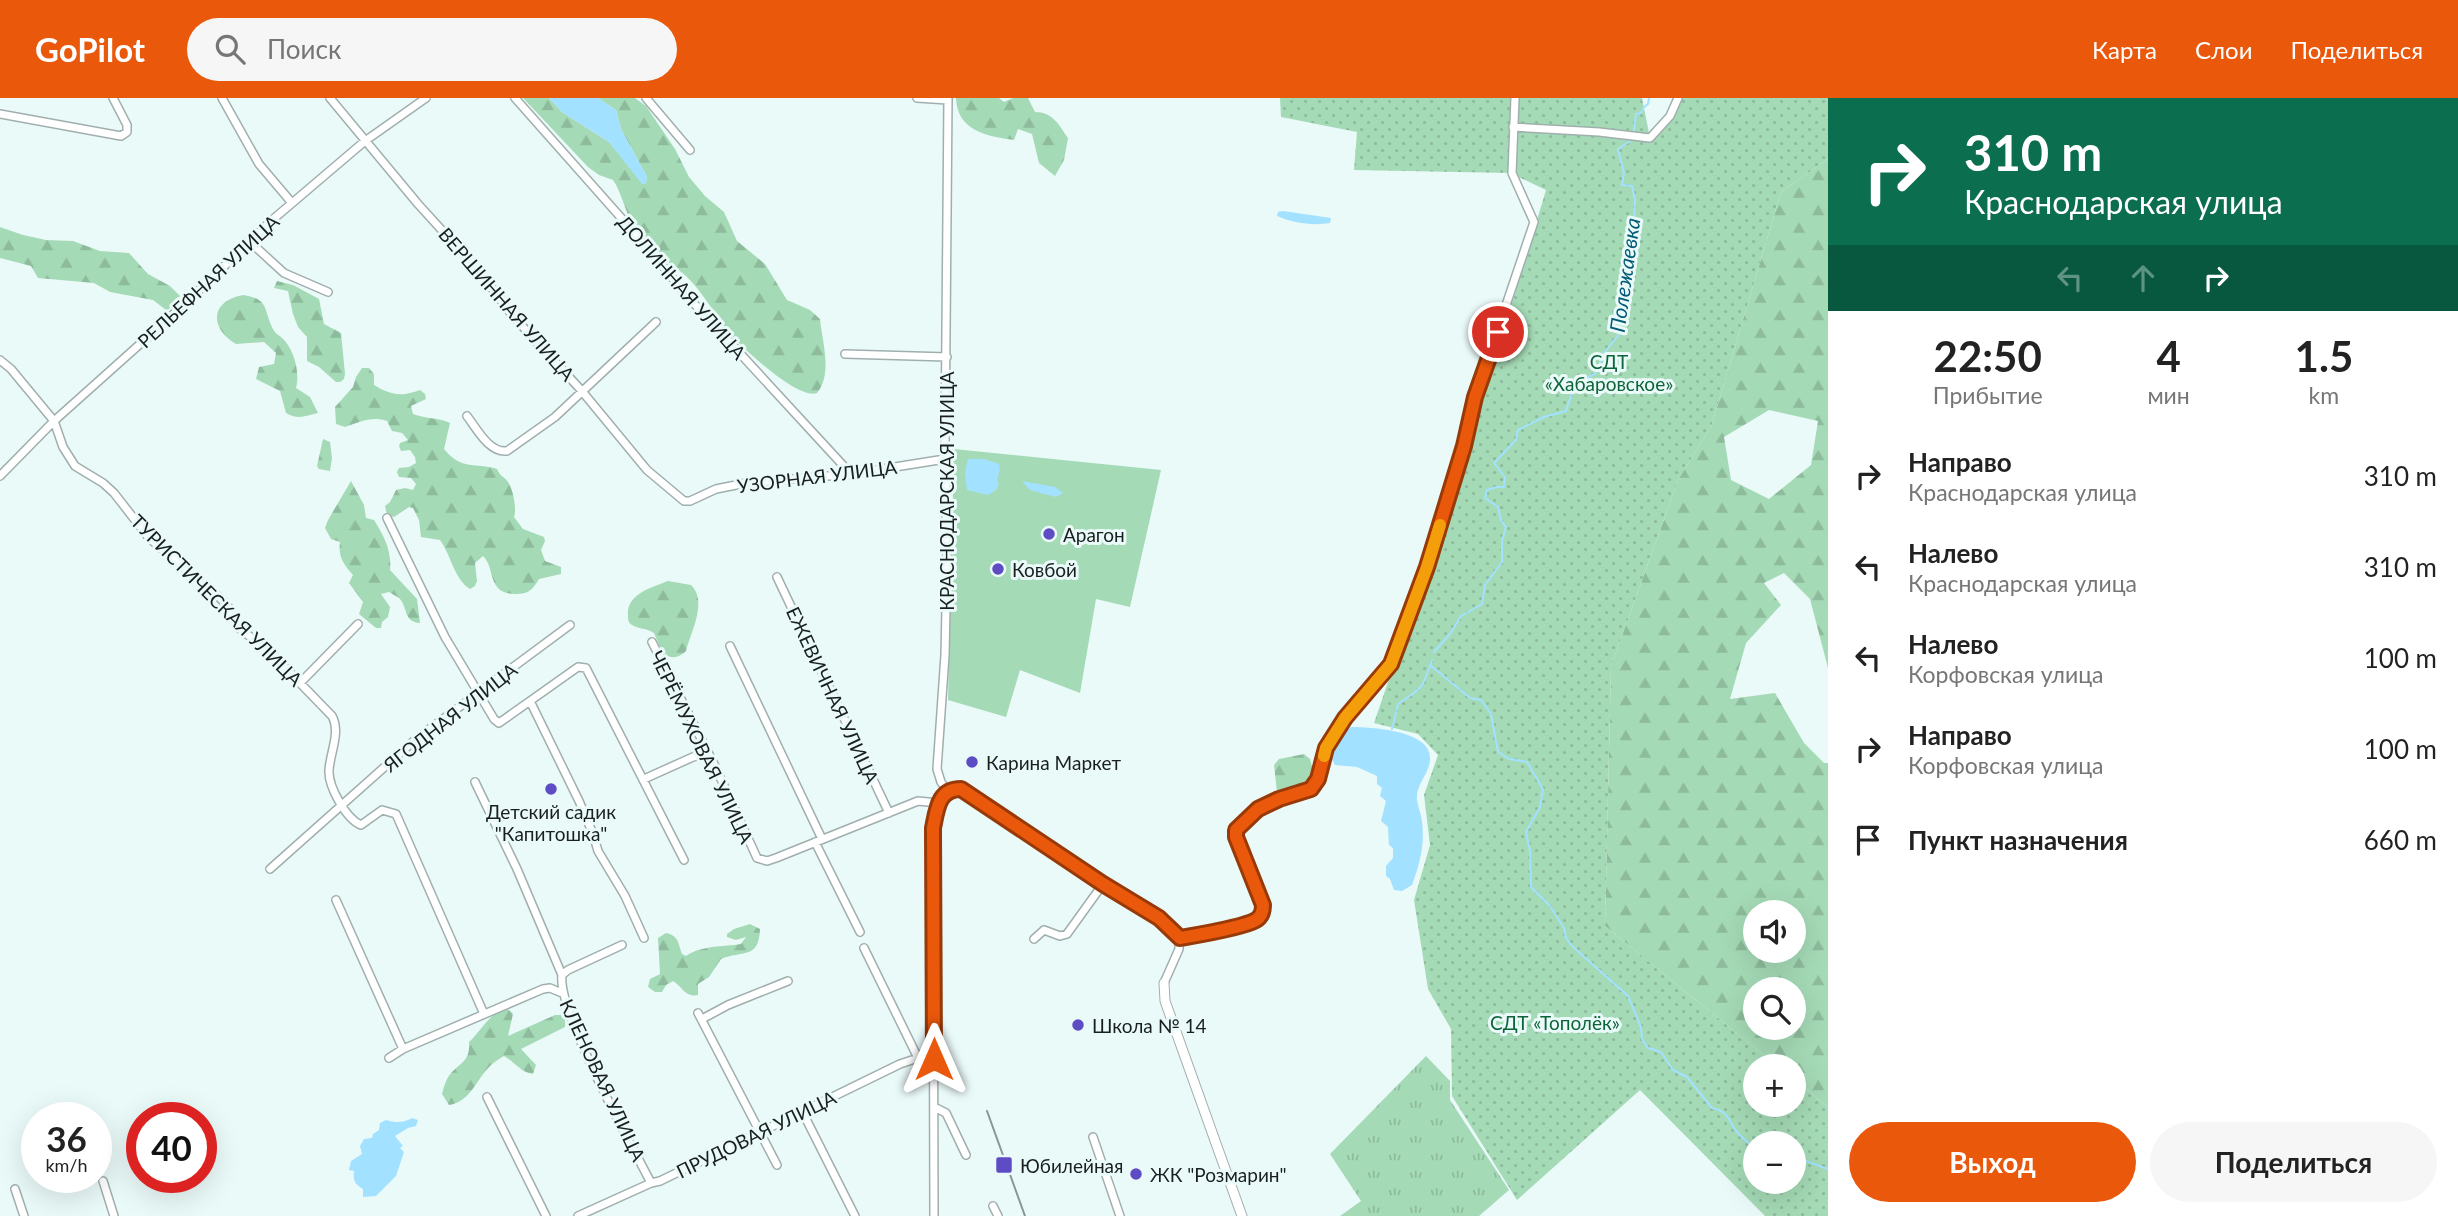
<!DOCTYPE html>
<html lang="ru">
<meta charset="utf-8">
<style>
body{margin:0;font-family:Lato,sans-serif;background:#f6f6f6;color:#222;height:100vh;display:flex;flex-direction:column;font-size:26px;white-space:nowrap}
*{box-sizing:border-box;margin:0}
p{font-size:23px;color:#767676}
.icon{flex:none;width:38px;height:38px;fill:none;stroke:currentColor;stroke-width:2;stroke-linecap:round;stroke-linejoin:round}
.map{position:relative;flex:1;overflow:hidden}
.panel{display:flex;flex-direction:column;background:#fff;width:630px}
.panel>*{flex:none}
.hud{background:#0b6e4f;color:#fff;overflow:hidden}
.fabs{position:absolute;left:1743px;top:802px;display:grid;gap:14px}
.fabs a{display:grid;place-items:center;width:63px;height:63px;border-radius:50%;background:#fff;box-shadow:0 7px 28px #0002;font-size:35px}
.speed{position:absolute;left:21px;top:1004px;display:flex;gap:14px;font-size:35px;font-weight:700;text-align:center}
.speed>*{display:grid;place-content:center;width:91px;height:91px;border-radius:50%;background:#fff;box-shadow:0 7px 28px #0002;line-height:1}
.speed small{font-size:18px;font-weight:400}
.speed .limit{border:10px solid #d22;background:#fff;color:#111}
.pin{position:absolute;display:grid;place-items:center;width:60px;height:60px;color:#fff;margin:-30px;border:4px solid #fff;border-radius:50%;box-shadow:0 2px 7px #0007}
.me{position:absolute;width:77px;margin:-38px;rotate:0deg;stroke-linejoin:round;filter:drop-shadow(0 0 5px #0008)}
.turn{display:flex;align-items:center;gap:24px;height:147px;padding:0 21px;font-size:32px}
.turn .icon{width:91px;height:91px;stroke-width:2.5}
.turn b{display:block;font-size:49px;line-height:60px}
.lanes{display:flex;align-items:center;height:66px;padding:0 21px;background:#0003;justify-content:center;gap:35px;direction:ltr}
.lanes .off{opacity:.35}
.eta{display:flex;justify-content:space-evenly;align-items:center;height:119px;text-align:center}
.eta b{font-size:42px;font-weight:700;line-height:49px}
.action{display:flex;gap:14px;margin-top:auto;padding:14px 21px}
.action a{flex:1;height:80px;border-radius:42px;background:#ea580c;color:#fff;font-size:28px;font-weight:700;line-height:80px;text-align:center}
.action a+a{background:#f6f6f6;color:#222}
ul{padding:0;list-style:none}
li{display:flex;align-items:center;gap:21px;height:91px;padding:0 21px}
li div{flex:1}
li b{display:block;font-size:26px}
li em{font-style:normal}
header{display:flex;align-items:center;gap:42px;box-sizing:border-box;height:98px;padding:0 35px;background:#ea580c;color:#fff}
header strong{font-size:33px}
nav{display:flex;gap:38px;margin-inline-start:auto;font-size:24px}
.search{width:490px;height:63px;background:#f6f6f6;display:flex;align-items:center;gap:18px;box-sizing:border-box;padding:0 24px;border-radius:38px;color:#767676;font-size:26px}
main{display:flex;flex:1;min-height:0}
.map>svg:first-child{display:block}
</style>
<header>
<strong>GoPilot</strong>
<div class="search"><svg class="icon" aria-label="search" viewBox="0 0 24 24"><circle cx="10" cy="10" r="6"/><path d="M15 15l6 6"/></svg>Поиск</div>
<nav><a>Карта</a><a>Слои</a><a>Поделиться</a></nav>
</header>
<main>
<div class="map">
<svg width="1828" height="1118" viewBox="0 0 1828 1118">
<defs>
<pattern id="grass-tufts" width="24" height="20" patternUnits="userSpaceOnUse" patternTransform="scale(1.75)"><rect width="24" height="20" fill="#a5dab6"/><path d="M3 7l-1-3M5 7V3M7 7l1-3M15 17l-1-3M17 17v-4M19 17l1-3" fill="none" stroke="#8dbb9c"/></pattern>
<pattern id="forest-firs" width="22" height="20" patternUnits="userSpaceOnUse" patternTransform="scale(1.75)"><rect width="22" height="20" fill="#a5dab6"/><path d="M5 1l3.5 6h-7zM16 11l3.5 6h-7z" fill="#8dbb9c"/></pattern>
<pattern id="garden-dots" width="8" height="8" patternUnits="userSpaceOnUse" patternTransform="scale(1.75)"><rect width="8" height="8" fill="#a5dab6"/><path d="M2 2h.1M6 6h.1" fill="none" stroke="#8dbb9c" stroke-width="1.8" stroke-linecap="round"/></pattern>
</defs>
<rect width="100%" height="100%" fill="#eafaf9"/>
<path fill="url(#grass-tufts)" d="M 1426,958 L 1450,983 L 1450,1002 L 1509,1092 L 1479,1118 L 1340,1118 L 1361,1103 L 1330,1056 Z"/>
<path fill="url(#forest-firs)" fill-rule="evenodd" d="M 523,0 L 549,0 L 562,14 L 609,44 L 642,85 L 645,86 L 647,79 L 621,31 L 616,12 L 598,0 L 635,0 L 646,8 L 675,51 L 689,79 L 705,98 L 724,114 L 737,143 L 765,166 L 787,202 L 810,212 L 820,221 C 822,243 833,276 817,295 C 798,302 745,252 731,237 C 715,218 704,195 686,178 C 681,173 674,170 669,165 C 656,154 643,139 633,125 C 624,112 622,95 613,82 L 599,77 L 588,69 Z
M 956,0 L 999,0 L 1004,4 L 1013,0 L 1028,0 L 1035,14 C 1053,14 1059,27 1068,40 L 1064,62 L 1055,78 L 1039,65 L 1032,36 L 1018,31 L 1014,42 C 987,38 957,33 956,0 Z
M 1828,61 L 1828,570 L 1810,501 L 1784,475 L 1764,485 L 1781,507 L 1746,545 L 1730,601 L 1775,595 L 1804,645 L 1824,665 L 1828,665 L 1828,1009 L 1794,981 L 1794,968 L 1777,968 L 1605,828 L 1611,568 L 1679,380 L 1711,329 L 1781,94 ZM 1769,312 L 1818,323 L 1811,367 L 1769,401 L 1731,382 L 1724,339 ZM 1755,814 L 1794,814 L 1794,852 L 1755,852 ZM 1755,891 L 1794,891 L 1794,929 L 1755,929 Z
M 0,129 L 23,137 L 46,142 L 73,143 L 100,153 L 129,155 L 148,176 L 170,188 L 180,198 L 169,211 L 166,212 L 153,202 L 110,194 L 94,185 L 38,180 L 31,168 L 0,160 Z
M 277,183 L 293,187 L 319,201 L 324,226 L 341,235 L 345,276 L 344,281 L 340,284 L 336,284 L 319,269 L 307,263 L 307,239 L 298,229 L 293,216 L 288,193 L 274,190 Z
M 243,197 C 270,201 263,212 273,231 C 275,236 281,238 285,243 C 295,255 300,276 296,290 L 310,299 L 318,315 C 306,318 297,322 286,315 L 280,293 L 256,281 L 259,269 L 274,266 L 276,255 L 264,244 L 236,246 C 209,230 210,203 243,197 Z
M 362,270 L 369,270 L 374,276 L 374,287 C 390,297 402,299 420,292 L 425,296 L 426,301 L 411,308 L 413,316 C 425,321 442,320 450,325 L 444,351 C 462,373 475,364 497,371 C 500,379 504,378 508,384 C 513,391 517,411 514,419 L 523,431 L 544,439 L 545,443 L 541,452 L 545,463 L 561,469 L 561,476 L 539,481 C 533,491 529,496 517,496 C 486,497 496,470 483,458 L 475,465 L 477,483 L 475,488 L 470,491 C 454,481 451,457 440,442 L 421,439 L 419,422 L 413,410 L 409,409 L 394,419 L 387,417 L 385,408 L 390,404 L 396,392 L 405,390 L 413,392 L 416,386 L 411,380 L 399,379 L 397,374 L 399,370 L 409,369 L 416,365 L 415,359 L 410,352 L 401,353 L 399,348 L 400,345 L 408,342 L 402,335 L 392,333 L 387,323 C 371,318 361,324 345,329 L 336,326 L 335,309 L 353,289 L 356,279 Z
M 323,341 L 330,344 L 332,360 L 330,373 L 319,371 L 317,368 Z
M 351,383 L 364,407 L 366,420 L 374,422 C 384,438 392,453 390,472 L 417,501 L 420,525 C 403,524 408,509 399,500 C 396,498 392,496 389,494 L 381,496 L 390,509 L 388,519 L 382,524 L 381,530 L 376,530 L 359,516 L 363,504 L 349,485 L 353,477 C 343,466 338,458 340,444 L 331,441 L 325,430 L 328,422 Z
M 668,483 L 691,487 C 708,504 691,533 686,553 C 679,560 672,561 663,556 L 654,535 C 647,530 638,531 632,527 C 628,524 628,522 628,517 C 626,496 653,489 668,483 Z
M 1304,656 L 1310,661 L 1314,676 L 1308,687 L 1281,696 L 1277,694 L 1274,667 L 1279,661 Z
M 750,826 L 760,831 C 759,862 742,852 721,861 L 709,879 L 698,886 L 698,897 C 685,900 682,888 673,883 L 666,887 L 662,894 L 655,894 L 648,889 L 650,881 L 660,876 L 658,840 L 666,835 C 679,838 678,845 682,856 L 686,858 C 702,847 723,849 741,846 L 746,839 L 736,842 L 727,839 L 727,836 L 734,831 Z
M 507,910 L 513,916 L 508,938 L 555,917 L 565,917 L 565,929 L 521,951 L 536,967 L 533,976 C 520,974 515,964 504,958 C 499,961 494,964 490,968 C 476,982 470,1004 449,1007 L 442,996 C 444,989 446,980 452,974 C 463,963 470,962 469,944 C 484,930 487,917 507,910 Z"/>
<path fill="#a5dab6" d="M 954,351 L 1161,372 L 1130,509 L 1096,501 L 1080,595 L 1020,572 L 1006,619 L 948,602 Z"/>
<path fill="url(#garden-dots)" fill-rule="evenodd" d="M 1280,0 L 1642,0 L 1649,35 L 1671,13 L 1674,0 L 1828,0 L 1828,61 L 1781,94 L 1711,329 L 1679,380 L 1611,568 L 1605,828 L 1777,968 L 1755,968 L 1755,1006 L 1794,1006 L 1794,981 L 1828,1009 L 1828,1118 L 1765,1118 L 1640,992 L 1517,1102 L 1452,998 L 1451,931 L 1428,891 L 1414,802 L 1430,747 L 1424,697 L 1438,657 L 1418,636 L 1374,625 L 1469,348 L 1546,92 L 1510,75 L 1354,72 L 1357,34 L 1281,19 ZM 1755,1045 L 1794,1045 L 1794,1083 L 1755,1083 Z"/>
<path fill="#a2e1ff" d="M 549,0 L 598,0 L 616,12 L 621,31 L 647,79 L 646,86 L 642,86 L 609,44 L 562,14 Z
M 1283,113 L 1331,120 L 1330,125 C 1314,128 1292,125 1277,118 L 1278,114 Z
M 968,361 L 984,361 L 999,366 L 1000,372 L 997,382 L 999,386 L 996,392 L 988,397 L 967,392 L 965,375 Z
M 1022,383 L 1055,389 L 1063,395 L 1056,399 L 1030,392 Z
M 1351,629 C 1370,629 1432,632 1430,661 C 1430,675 1415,687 1417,702 C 1418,709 1421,716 1422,723 C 1425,747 1420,765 1412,787 L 1402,793 L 1394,792 L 1390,781 L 1386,778 L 1386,768 L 1393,760 L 1393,750 L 1389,747 L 1388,729 L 1381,723 L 1386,703 L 1380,698 L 1382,690 L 1377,686 L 1377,678 L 1357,669 L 1335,667 L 1331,659 L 1343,636 Z
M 412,1020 L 418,1022 L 416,1028 L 408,1030 L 395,1038 L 403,1048 L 400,1050 L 404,1054 L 396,1078 L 376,1098 L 363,1099 L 363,1091 C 355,1086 353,1083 354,1073 L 349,1072 L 351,1063 L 362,1056 L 360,1048 L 364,1041 L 372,1040 L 373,1036 L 379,1032 L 380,1025 L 386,1022 C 395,1025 404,1025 412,1020 Z"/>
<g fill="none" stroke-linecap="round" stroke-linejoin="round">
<path stroke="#a2e1ff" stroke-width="2" d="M 1634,34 L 1636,16 L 1641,15 L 1644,9 L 1648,6 L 1649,0
M 1434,554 L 1450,536 L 1461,518 L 1482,506 L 1485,487 L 1502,464 L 1502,443 L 1506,429 L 1501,423 L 1498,409 L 1485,400 L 1487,392 L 1497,389 L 1504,389 L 1505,379 L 1494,365 L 1516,342 L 1518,332 L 1544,319 L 1566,313 C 1573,292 1573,285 1595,276 L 1605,254 L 1620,235 L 1619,205 L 1634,122 L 1635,102 L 1632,88 L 1622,87 L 1624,75 L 1618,51 L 1633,41
M 1430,567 L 1470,600 L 1481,602 L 1491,616 L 1498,654 L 1509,661 L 1527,664 L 1543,691 L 1540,709 L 1526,734 L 1530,753 L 1531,789 L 1550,808 L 1564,830 L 1566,840 L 1572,848 L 1628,898 L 1641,929 L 1642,941 L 1648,950 L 1661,954 L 1673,972 L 1687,979 L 1712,1010 C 1729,1013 1728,1023 1737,1034 C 1742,1040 1749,1045 1755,1050
M 1392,631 L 1398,606 C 1424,588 1422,592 1432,562
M 1794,1065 L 1803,1062 L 1828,1071"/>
<defs>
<path id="minor" d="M 222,0 L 259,66 L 292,105
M 330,0 L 418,106 L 479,173 L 512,217 L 581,292 L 647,372 L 684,403 L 690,403 L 716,391 L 746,385 L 851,376 L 945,361
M 515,0 L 647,149 L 689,200 L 851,376
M 646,0 L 690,52
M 917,0 L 948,2
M 0,16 L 121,38 L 127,34 L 127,27 L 113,0
M 1513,29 L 1599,34 L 1650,40 L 1670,18 L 1678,0
M 249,143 L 284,175 L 328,194
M 845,256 L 947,259
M 0,262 L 11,271 L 54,323 L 63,349 L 75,368 L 103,385 L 114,395 L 149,440 L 219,499 L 231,512 L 240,531 L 268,552 L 332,618 C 341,634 330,655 329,672 C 328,688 346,721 361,727 L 382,712 L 396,716 L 484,916
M 467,318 C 477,331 489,355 507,353 L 555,319 L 656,224
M 0,378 L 54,323 L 187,204 L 271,123 L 365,43 L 426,0
M 387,420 L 445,539 L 494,621 L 499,625 L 530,603 L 579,703 L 593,736 L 598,753 L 625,798 L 644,840
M 777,479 L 889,715
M 652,544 L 715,668 L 757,760 L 767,763 L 776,760 L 918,703 L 938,705
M 730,548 L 822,741
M 300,585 L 358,526
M 530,603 L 578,569 L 586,570 L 684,762
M 644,681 L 693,659 L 708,655
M 475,684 L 517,771 L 562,877 C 557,913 631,1046 651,1085
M 948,694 L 941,684 L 937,671 L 945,557 L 947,462 L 945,348 L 948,0
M 815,744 L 860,834
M 270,771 L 416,641 L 570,527
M 336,802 L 403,951
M 1179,840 C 1197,837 1242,830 1256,822 C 1261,818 1263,813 1263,807 L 1236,739 L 1236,732 L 1258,711 L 1279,701 L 1311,691 L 1318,681 L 1326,650 L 1345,620 L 1391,566 L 1427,469 L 1464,348 L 1475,299 L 1534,124 L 1512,75 L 1515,0
M 1034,841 L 1044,832 L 1060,838 L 1067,836 L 1103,786
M 864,850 L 918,960
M 562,877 L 568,872 L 622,847
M 698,915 L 777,1067
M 702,921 L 728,907 L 788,883
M 389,960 L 403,951 L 543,891 L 550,890 L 562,895
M 487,999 L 546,1118
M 934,1009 L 946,1015 L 966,1057
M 802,1013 L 855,1118
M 1093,1039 L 1120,1118
M 103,1083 L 114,1118
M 15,1091 L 24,1118
M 993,1108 L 998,1118
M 578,1118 L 651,1085 L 660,1083 L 900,966 L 918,960 L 934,961
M 934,1118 L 933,730 C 937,711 938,691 961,691 L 1103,786 L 1159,820 L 1179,840 L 1179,851 L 1164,885"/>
<path id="major" d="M 1164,885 L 1165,903 L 1242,1118"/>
</defs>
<use href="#minor" stroke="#a0afae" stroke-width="10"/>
<use href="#major" stroke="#a0afae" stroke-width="11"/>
<use href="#minor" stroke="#fff" stroke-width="7"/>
<use href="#major" stroke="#fff" stroke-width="9"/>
<path stroke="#8a9595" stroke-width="2" d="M 987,1013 L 1025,1118"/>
</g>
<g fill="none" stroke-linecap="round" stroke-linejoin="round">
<defs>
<path id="route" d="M 934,961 L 933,730 C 937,711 938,691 961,691 L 1103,786 L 1159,820 L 1180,840 C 1197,837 1242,830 1256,822 C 1261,819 1263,813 1263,807 L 1236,739 L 1236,732 L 1258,711 L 1279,701 L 1311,691 L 1318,681 L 1326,650 L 1345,620 L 1391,566 L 1427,469 L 1464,348 L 1475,299 L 1498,234"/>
</defs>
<use href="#route" stroke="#983908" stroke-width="18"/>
<use href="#route" stroke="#ea580c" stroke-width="12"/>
<path stroke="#f59e0b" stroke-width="12" d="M 1324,658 L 1326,650 L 1345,620 L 1391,566 L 1427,469 L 1440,427"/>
</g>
<g fill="#5d4cc4" stroke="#eafaf9" stroke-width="2.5">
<circle cx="1049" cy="436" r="7"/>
<circle cx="998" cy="471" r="7"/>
<circle cx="972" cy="664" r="7"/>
<circle cx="551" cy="691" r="7"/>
<circle cx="1078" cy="927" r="7"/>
<rect x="995" y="1058" width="18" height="18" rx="3.5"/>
<circle cx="1136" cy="1076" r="7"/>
</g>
<g text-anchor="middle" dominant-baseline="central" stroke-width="6" stroke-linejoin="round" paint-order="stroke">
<g font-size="19" fill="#191f1f" stroke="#eafaf9">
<text transform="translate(208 183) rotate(-43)">РЕЛЬЕФНАЯ УЛИЦА</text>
<text transform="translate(682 189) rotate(49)">ДОЛИННАЯ УЛИЦА</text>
<text transform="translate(507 206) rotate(49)">ВЕРШИННАЯ УЛИЦА</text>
<text transform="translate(817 378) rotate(-7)">УЗОРНАЯ УЛИЦА</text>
<text transform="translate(946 393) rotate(-90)">КРАСНОДАРСКАЯ УЛИЦА</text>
<text transform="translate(217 502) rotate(45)">ТУРИСТИЧЕСКАЯ УЛИЦА</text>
<text transform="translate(833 597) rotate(65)">ЕЖЕВИЧНАЯ УЛИЦА</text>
<text transform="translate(450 619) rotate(-38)">ЯГОДНАЯ УЛИЦА</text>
<text transform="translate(702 649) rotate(64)">ЧЕРЁМУХОВАЯ УЛИЦА</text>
<text transform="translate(603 982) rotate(65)">КЛЕНОВАЯ УЛИЦА</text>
<text transform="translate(756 1036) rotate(-26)">ПРУДОВАЯ УЛИЦА</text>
</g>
<g font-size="19" fill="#0c6438" stroke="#eafaf9">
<text x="1609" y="263">СДТ<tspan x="1609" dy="22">«Хабаровское»</tspan></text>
<text x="1555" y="924">СДТ «Тополёк»</text>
</g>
<g font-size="19" fill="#191f1f" stroke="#eafaf9" text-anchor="start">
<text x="1063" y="436">Арагон</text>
<text x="1012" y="471">Ковбой</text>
<text x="986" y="664">Карина Маркет</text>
<text x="551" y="713" text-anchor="middle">Детский садик<tspan x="551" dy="22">"Капитошка"</tspan></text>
<text x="1092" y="927">Школа № 14</text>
<text x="1020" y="1067">Юбилейная</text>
<text x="1150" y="1076">ЖК "Розмарин"</text>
</g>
<g font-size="21" font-style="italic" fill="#035a77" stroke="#eafaf9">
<text transform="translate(1624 177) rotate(-82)">Полежаевка</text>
</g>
</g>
</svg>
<div class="fabs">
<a><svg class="icon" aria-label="sound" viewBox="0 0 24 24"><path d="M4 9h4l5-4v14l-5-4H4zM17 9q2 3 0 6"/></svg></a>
<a><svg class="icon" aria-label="search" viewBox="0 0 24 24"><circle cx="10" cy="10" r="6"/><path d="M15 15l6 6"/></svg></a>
<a>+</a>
<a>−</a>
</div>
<div class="speed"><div>36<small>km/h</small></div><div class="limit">40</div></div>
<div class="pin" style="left:1498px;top:234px;background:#d93025"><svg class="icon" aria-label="arrive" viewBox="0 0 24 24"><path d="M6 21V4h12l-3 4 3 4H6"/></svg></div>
<svg class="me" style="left:934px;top:961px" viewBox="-20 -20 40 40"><path d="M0-17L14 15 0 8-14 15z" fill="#ea580c" stroke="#fff" stroke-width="4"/></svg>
</div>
<section class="panel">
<div class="hud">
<div class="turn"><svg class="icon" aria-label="right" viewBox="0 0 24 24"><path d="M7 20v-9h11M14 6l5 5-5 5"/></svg><div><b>310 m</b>Краснодарская улица</div></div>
<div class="lanes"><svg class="icon off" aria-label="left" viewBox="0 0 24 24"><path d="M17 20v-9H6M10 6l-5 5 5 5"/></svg><svg class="icon off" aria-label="ahead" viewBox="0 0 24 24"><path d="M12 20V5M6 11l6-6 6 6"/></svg><svg class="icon" aria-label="right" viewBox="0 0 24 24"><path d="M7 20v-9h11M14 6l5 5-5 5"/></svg></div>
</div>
<div class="eta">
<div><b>22:50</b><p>Прибытие</p></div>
<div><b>4</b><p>мин</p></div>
<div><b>1.5</b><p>km</p></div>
</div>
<ul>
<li><svg class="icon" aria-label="right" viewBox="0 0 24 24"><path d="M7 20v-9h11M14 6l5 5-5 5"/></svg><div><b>Направо</b><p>Краснодарская улица</p></div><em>310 m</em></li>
<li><svg class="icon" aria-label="left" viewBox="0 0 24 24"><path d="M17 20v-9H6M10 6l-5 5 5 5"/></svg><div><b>Налево</b><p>Краснодарская улица</p></div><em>310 m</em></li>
<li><svg class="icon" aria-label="left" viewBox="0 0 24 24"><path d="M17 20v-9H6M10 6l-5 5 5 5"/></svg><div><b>Налево</b><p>Корфовская улица</p></div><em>100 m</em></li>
<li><svg class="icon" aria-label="right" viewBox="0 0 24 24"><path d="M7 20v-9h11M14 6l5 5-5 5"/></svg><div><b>Направо</b><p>Корфовская улица</p></div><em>100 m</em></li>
<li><svg class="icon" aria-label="arrive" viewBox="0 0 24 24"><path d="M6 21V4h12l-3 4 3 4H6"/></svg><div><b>Пункт назначения</b></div><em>660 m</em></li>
</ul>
<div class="action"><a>Выход</a><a>Поделиться</a></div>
</section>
</main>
